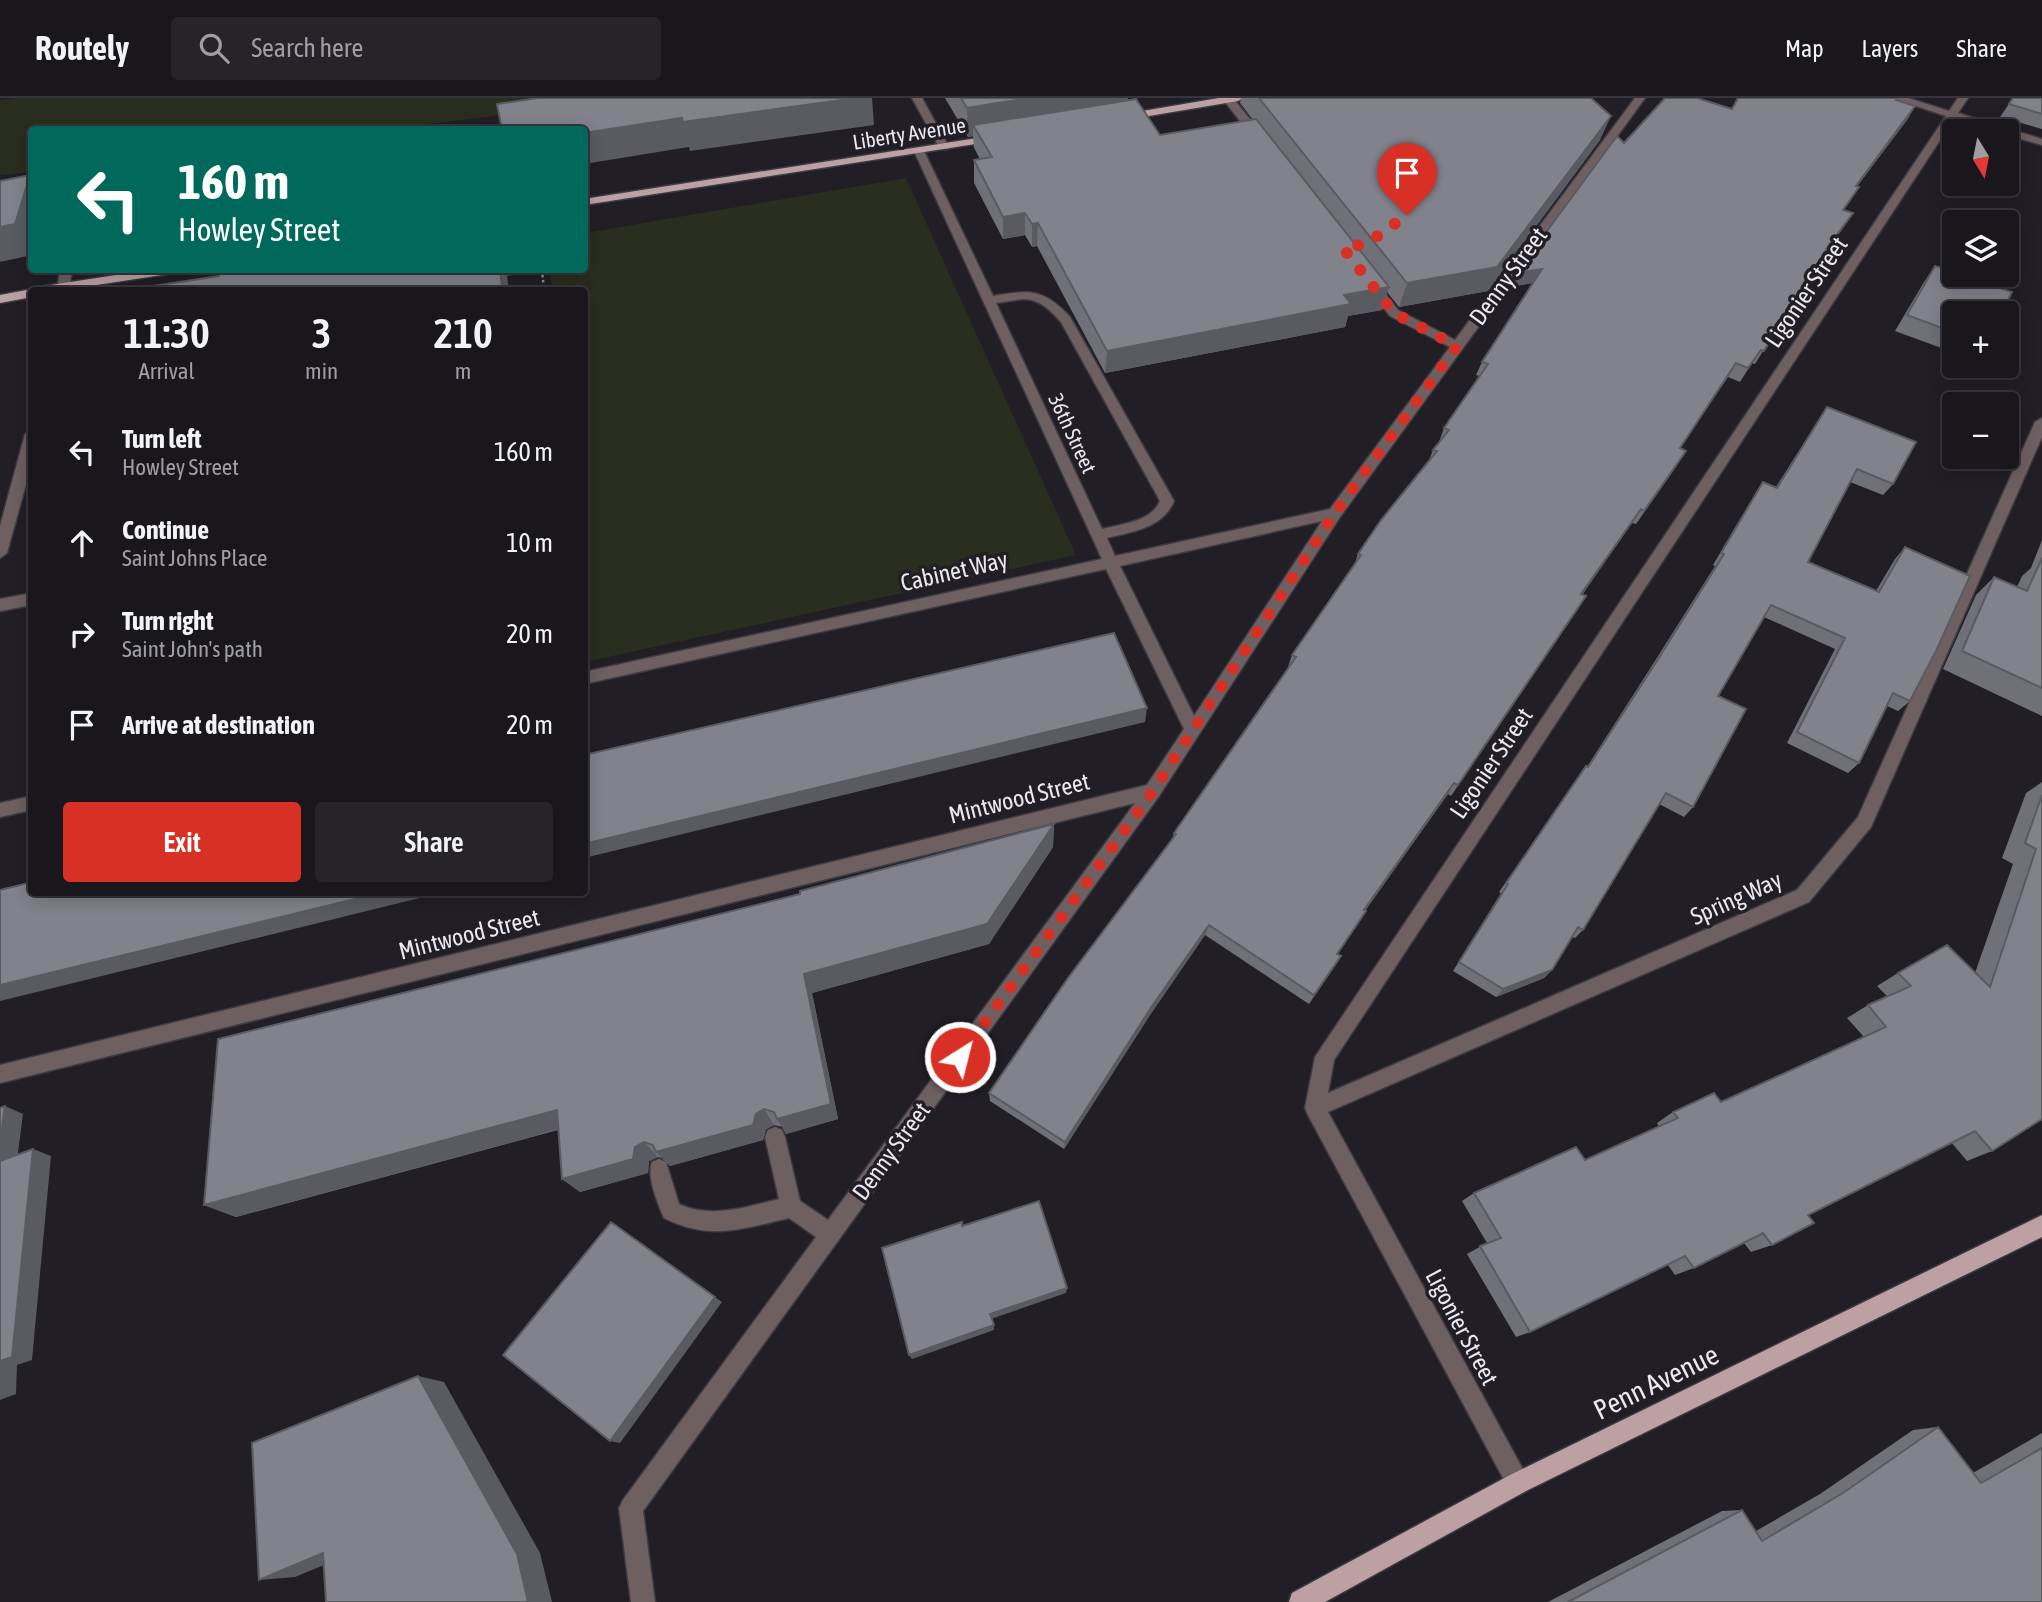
<!DOCTYPE html>
<meta charset="utf-8">
<style>
body{margin:0;font-family:"Asap Condensed",sans-serif;background:#262329;color:#f1f3f6;height:100vh;display:flex;flex-direction:column;font-size:26px;white-space:nowrap}
*{box-sizing:border-box;margin:0}
p{font-size:23px;color:#9f9fa3}
.icon{flex:none;width:38px;height:38px;fill:none;stroke:currentColor;stroke-width:2;stroke-linecap:round;stroke-linejoin:round}
.map{position:relative;flex:1;overflow:hidden}
.side{position:absolute;left:28px;top:189px;width:560px;height:609px;display:flex;flex-direction:column;background:#19161c;border-radius:7px;box-shadow:0 4px 18px #0003,0 0 0 2px #37353b}
.side>*{flex:none}
.hud{position:absolute;left:28px;top:28px;width:560px;height:147px;border-radius:7px;box-shadow:0 4px 18px #0003,0 0 0 2px #37353b;background:#00695c;color:#fff;overflow:hidden}
.needle{width:46px;rotate:170deg}
.tools{position:absolute;left:1942px;top:21px;display:grid;gap:14px}
.tools a{display:grid;place-items:center;width:77px;height:77px;border-radius:7px;background:#19161c;box-shadow:0 4px 18px #0003,0 0 0 2px #37353b;font-size:35px}
.pin{position:absolute;display:grid;place-items:center;width:60px;height:60px;color:#fff;margin:-72px -30px;border-radius:50% 50% 50% 0;rotate:-45deg;box-shadow:0 0 7px #0007}
.pin .icon{rotate:45deg}
.me{position:absolute;width:77px;margin:-38px;rotate:36deg;stroke-linejoin:round;filter:drop-shadow(0 0 5px #0008)}
.turn{display:flex;align-items:center;gap:24px;height:147px;padding:0 35px;font-size:32px}
.turn .icon{width:91px;height:91px;stroke-width:2.5}
.turn b{display:block;font-size:49px;line-height:60px}
.eta{display:flex;justify-content:space-evenly;align-items:center;height:119px;text-align:center}
.eta b{font-size:42px;font-weight:600;line-height:49px}
.button{display:flex;gap:14px;margin-top:auto;padding:14px 35px}
.button a{flex:1;height:80px;border-radius:7px;background:#d93025;color:#fff;font-size:28px;font-weight:600;line-height:80px;text-align:center}
.button a+a{background:#262329;color:#f1f3f6}
ul{padding:0;list-style:none}
li{display:flex;align-items:center;gap:21px;height:91px;padding:0 35px}
li div{flex:1}
li b{display:block;font-size:26px}
li em{font-style:normal}
header{display:flex;align-items:center;gap:42px;box-sizing:border-box;height:98px;padding:0 35px;background:#19161c;border-bottom:2px solid #37353b}
header strong{font-size:33px}
nav{display:flex;gap:38px;margin-inline-start:auto;font-size:24px}
.search{width:490px;height:63px;background:#262329;display:flex;align-items:center;gap:18px;box-sizing:border-box;padding:0 24px;border-radius:7px;color:#9f9fa3;font-size:26px}
.map>svg:first-child{display:block}
</style>
<header>
<strong>Routely</strong>
<div class="search"><svg class="icon" aria-label="search" viewBox="0 0 24 24"><circle cx="10" cy="10" r="6"/><path d="M15 15l6 6"/></svg>Search here</div>
<nav><a>Map</a><a>Layers</a><a>Share</a></nav>
</header>
<div class="map">
<svg width="2042" height="1504" viewBox="0 0 2042 1504">
<rect width="100%" height="100%" fill="#211e26"/>
<path fill="#2a2e1e" d="M 15,0 L 570,0 L 511,16 L 381,32 L 32,32 L 31,74 L 0,77 L 0,2 Z
M 906,80 L 1076,457 L 585,564 L 584,192 L 552,192 L 550,172 L 584,172 L 585,135 Z"/>
<g fill="none" stroke-linecap="round" stroke-linejoin="round">
<defs>
<path id="minor" d="M 912,0 L 922,0 L 949,49 L 948,51 L 940,51 Z
M 1225,0 L 1233,0 L 1264,39 L 1264,43 L 1256,43 L 1225,4 Z
M 1635,0 L 1645,0 L 1340,419 L 1159,698 L 643,1413 L 655,1504 L 631,1504 L 619,1410 L 623,1402 L 816,1139 L 789,1120 C 742,1131 709,1143 664,1120 C 658,1106 646,1078 652,1064 L 659,1061 L 666,1064 L 679,1106 C 711,1121 747,1109 779,1101 L 765,1039 L 768,1032 L 775,1029 L 782,1032 L 785,1039 L 800,1103 L 828,1122 L 1135,705 L 0,985 L 0,967 L 1147,687 L 1184,631 L 1106,471 L 584,586 L 584,574 L 1102,461 L 914,53 L 915,51 L 924,53 L 993,198 C 1030,192 1043,190 1070,219 L 1174,403 C 1163,430 1132,434 1107,440 L 1115,458 L 1330,411 L 1450,249 L 1390,218 L 1365,186 L 1367,183 L 1375,183 L 1398,212 L 1455,242 ZM 1023,201 C 1040,201 1050,212 1061,224 L 1160,403 C 1151,424 1121,426 1102,431 L 996,205 ZM 1322,423 L 1194,618 L 1120,468 Z
M 1892,0 L 1908,0 L 1949,13 L 1958,0 L 1968,0 L 1958,15 L 2042,41 L 2042,47 L 2007,37 L 2007,33 L 1995,33 L 1954,21 L 1334,962 L 1328,995 L 1797,792 L 1858,719 L 2035,324 L 2042,320 L 2042,339 L 1871,729 L 1809,804 L 1328,1014 L 1526,1377 L 1530,1385 L 1526,1393 L 1518,1397 L 1510,1393 L 1308,1017 L 1305,1010 L 1315,959 L 1946,18 Z
M 60,172 L 72,172 L 69,192 L 57,192 Z
M 32,332 L 32,364 L 7,455 L 0,460 L 0,428 L 25,336 Z
M 32,495 L 32,507 L 0,513 L 0,501 Z
M 32,698 L 32,712 L 0,719 L 0,705 Z"/>
<path id="major" d="M 1219,0 L 1243,0 L 1238,3 L 1125,22 L 1120,19 L 1125,16 Z
M 997,37 L 1001,38 L 1001,42 L 584,107 L 584,101 Z
M 149,172 L 174,172 L 168,176 L 64,192 L 38,192 L 44,188 Z
M 32,191 L 36,192 L 32,192 L 32,199 L 0,205 L 0,197 Z
M 2042,1117 L 2042,1139 L 1526,1393 L 1325,1504 L 1289,1504 L 1292,1495 L 1510,1377 Z"/>
</defs>
<use href="#minor" stroke="#3d3a42" stroke-width="3"/>
<use href="#major" stroke="#3d3a42" stroke-width="3"/>
<path stroke="#8f8d94" stroke-width="2.5" stroke-dasharray="2.5 2.5" stroke-linecap="butt" d="M 542,172 L 544,192"/>
<use href="#minor" fill="#6e5f61" fill-rule="evenodd"/>
<use href="#major" fill="#bda0a4" fill-rule="evenodd"/>
</g>
<path fill="#6f7078" d="M 945,0 L 1128,0 L 1128,2 L 1160,37 L 1253,22 L 1240,5 L 1241,0 L 1591,0 L 1600,42 L 1488,193 L 1399,209 L 1387,194 L 1382,212 L 1348,218 L 1345,229 L 1105,275 L 1037,148 L 1032,149 L 1025,137 L 1003,141 L 974,85 L 974,62 L 980,61 L 974,50 L 973,38 L 968,39 Z
M 1738,0 L 1899,0 L 1897,2 L 1915,8 L 1907,22 L 1857,88 L 1859,89 L 1844,112 L 1853,115 L 1820,161 L 1755,266 L 1752,265 L 1740,284 L 1728,279 L 1680,350 L 1678,366 L 1636,426 L 1632,425 L 1582,496 L 1578,511 L 1451,698 L 1448,696 L 1365,813 L 1366,813 L 1360,823 L 1338,856 L 1341,858 L 1335,868 L 1309,906 L 1205,837 L 1150,917 L 1064,1051 L 990,1003 L 989,995 L 1172,741 L 1174,735 L 1289,570 L 1288,569 L 1292,557 L 1355,465 L 1358,456 L 1428,365 L 1433,352 L 1439,344 L 1444,330 L 1479,278 L 1476,277 L 1482,264 L 1533,185 L 1510,189 L 1624,45 L 1732,11 Z
M 2013,0 L 2042,0 L 2042,31 L 2000,19 Z
M 1935,168 L 1955,215 L 1955,255 L 1895,233 L 1924,184 Z
M 1827,309 L 1893,386 L 1883,397 L 1850,384 L 1808,464 L 1876,493 L 1895,461 L 1905,449 L 1910,603 L 1898,613 L 1887,608 L 1859,665 L 1848,675 L 1787,645 L 1835,551 L 1764,519 L 1718,598 L 1693,709 L 1684,719 L 1659,706 L 1583,832 L 1575,840 L 1572,839 L 1552,872 L 1544,880 L 1496,899 L 1453,873 L 1501,795 L 1499,794 L 1579,679 L 1587,669 L 1646,577 L 1715,468 L 1713,467 L 1755,396 L 1763,384 L 1776,389 Z
M 2042,442 L 2042,618 L 1943,571 L 1976,497 L 1994,479 L 2017,489 L 2022,478 L 2031,470 Z
M 2042,684 L 2042,1021 L 1992,1053 L 1967,1063 L 1951,1044 L 1808,1117 L 1772,1147 L 1751,1154 L 1744,1145 L 1694,1170 L 1675,1177 L 1668,1167 L 1530,1234 L 1516,1239 L 1467,1156 L 1487,1145 L 1462,1103 L 1474,1095 L 1585,1062 L 1659,1029 L 1657,1025 L 1673,1014 L 1721,1004 L 1864,939 L 1847,920 L 1868,907 L 1887,898 L 1877,888 L 1898,875 L 1975,875 L 2013,766 L 2002,760 L 2026,695 Z
M 1054,726 L 1053,749 L 989,846 L 812,895 L 838,1021 L 786,1036 L 783,1029 L 774,1027 L 766,1031 L 763,1042 L 670,1068 L 662,1060 L 658,1059 L 649,1063 L 648,1075 L 580,1094 L 562,1081 L 558,1032 L 236,1119 L 204,1107 L 800,796 Z
M 1938,1329 L 1973,1375 L 2042,1335 L 2042,1504 L 1548,1504 L 1722,1413 L 1742,1412 L 1756,1433 L 1820,1396 L 1913,1332 Z"/>
<path fill="#5a5b62" d="M 856,0 L 872,0 L 874,27 L 690,53 L 689,49 L 584,66 L 584,35 L 682,20 Z
M 1029,0 L 1128,0 L 1127,13 L 973,27 L 973,38 L 968,39 L 967,10 Z
M 1915,8 L 1907,22 L 1847,102 L 1856,88 Z
M 1611,18 L 1600,42 L 1488,193 L 1399,209 L 1407,185 Z
M 30,77 L 32,78 L 32,157 L 0,164 L 0,129 Z
M 1025,115 L 1025,137 L 1003,141 L 1003,119 Z
M 1853,115 L 1844,129 L 1818,164 L 1827,150 Z
M 1038,125 L 1037,148 L 1032,149 L 1032,126 Z
M 1542,171 L 1537,184 L 1510,189 L 1516,175 Z
M 500,172 L 520,172 L 521,176 L 507,178 L 509,192 L 485,192 Z
M 1389,189 L 1382,212 L 1348,218 L 1345,229 L 1105,275 L 1107,253 L 1344,197 Z
M 1686,353 L 1678,366 L 1636,426 L 1644,413 Z
M 1641,411 L 1632,425 L 1574,509 L 1581,496 Z
M 1586,498 L 1578,511 L 1451,698 L 1458,687 Z
M 1147,610 L 1145,624 L 584,760 L 584,746 Z
M 1454,685 L 1448,696 L 1358,822 L 1364,812 Z
M 1054,726 L 1053,749 L 989,846 L 812,895 L 838,1021 L 786,1036 L 777,1021 L 804,876 Z
M 384,794 L 444,794 L 0,903 L 0,887 Z
M 1209,827 L 1205,837 L 1150,917 L 1064,1051 L 1065,1044 L 1152,908 Z
M 1341,858 L 1335,868 L 1309,906 L 1314,897 Z
M 1552,872 L 1544,880 L 1496,899 L 1503,891 Z
M 5,1008 L 23,1016 L 16,1070 L 0,1065 L 0,1044 Z
M 764,1011 L 774,1027 L 766,1031 L 763,1042 L 670,1068 L 656,1054 Z
M 557,1012 L 574,1027 L 236,1119 L 204,1107 Z
M 644,1044 L 658,1059 L 649,1063 L 648,1075 L 580,1094 L 562,1081 Z
M 33,1051 L 51,1058 L 32,1262 L 17,1267 L 16,1296 L 0,1302 L 0,1263 Z
M 1067,1190 L 1066,1195 L 991,1221 L 990,1216 Z
M 715,1199 L 722,1204 L 620,1345 L 610,1343 Z
M 994,1227 L 994,1232 L 912,1261 L 909,1257 Z
M 418,1278 L 444,1284 L 540,1455 L 552,1504 L 528,1504 Z
M 355,1454 L 295,1479 L 259,1482 L 323,1455 Z"/>
<path fill="#81828c" stroke="#5a5b62" stroke-width="2" d="M 538,0 L 856,0 L 683,24 L 682,20 L 584,35 L 584,32 L 502,32 L 497,6 Z
M 961,0 L 1029,0 L 967,10 Z
M 1259,0 L 1591,0 L 1611,18 L 1497,169 L 1407,185 Z
M 1665,0 L 1697,0 L 1732,11 L 1738,0 L 1898,0 L 1896,2 L 1915,8 L 1856,88 L 1859,89 L 1843,112 L 1853,115 L 1827,150 L 1764,253 L 1761,252 L 1748,270 L 1736,265 L 1680,350 L 1686,353 L 1644,413 L 1641,411 L 1581,496 L 1586,498 L 1458,687 L 1454,685 L 1364,812 L 1366,813 L 1337,856 L 1341,858 L 1314,897 L 1209,827 L 1152,908 L 1065,1044 L 989,995 L 1068,880 L 1176,736 L 1174,735 L 1296,559 L 1292,557 L 1361,457 L 1358,456 L 1381,422 L 1437,353 L 1433,352 L 1449,332 L 1444,330 L 1488,266 L 1482,264 L 1542,171 L 1516,175 L 1617,38 L 1624,45 Z
M 2013,0 L 2042,0 L 2042,16 L 2009,6 Z
M 1136,1 L 1160,37 L 1256,21 L 1389,189 L 1344,197 L 1351,206 L 1107,253 L 1038,125 L 1032,126 L 1025,115 L 1003,119 L 974,62 L 992,59 L 973,27 Z
M 500,27 L 501,32 L 467,32 Z
M 30,77 L 15,126 L 0,129 L 0,83 Z
M 1935,168 L 1955,174 L 1955,177 L 1961,177 L 2012,194 L 2002,215 L 1955,215 L 1955,235 L 1907,217 Z
M 220,172 L 500,172 L 502,190 L 485,192 L 127,192 L 219,178 Z
M 1827,309 L 1916,344 L 1893,386 L 1857,371 L 1808,464 L 1879,494 L 1905,449 L 1970,478 L 1937,551 L 1910,603 L 1893,595 L 1859,665 L 1797,634 L 1845,540 L 1771,507 L 1718,598 L 1746,611 L 1693,709 L 1666,695 L 1583,832 L 1578,829 L 1552,872 L 1503,891 L 1459,864 L 1508,786 L 1506,785 L 1586,668 L 1588,669 L 1655,566 L 1724,456 L 1721,455 L 1763,384 L 1777,390 Z
M 2042,460 L 2042,590 L 1962,553 L 1994,479 L 2027,493 Z
M 1114,535 L 1147,610 L 584,746 L 584,657 Z
M 2042,697 L 2042,1021 L 1992,1053 L 1975,1033 L 1808,1117 L 1814,1125 L 1772,1147 L 1763,1135 L 1694,1170 L 1685,1158 L 1530,1234 L 1480,1148 L 1501,1140 L 1474,1095 L 1576,1049 L 1585,1062 L 1678,1020 L 1673,1014 L 1714,995 L 1721,1004 L 1886,929 L 1868,907 L 1911,888 L 1898,875 L 1947,847 L 1990,889 L 2036,751 L 2025,745 Z
M 1054,726 L 987,826 L 804,876 L 831,1006 L 777,1021 L 774,1014 L 764,1011 L 756,1016 L 753,1027 L 656,1054 L 653,1047 L 644,1044 L 635,1049 L 633,1061 L 562,1081 L 557,1012 L 204,1107 L 218,941 L 800,796 L 800,793 Z
M 32,784 L 32,794 L 384,794 L 0,887 L 0,792 Z
M 5,1008 L 0,1044 L 0,1010 Z
M 33,1051 L 12,1259 L 0,1263 L 0,1063 Z
M 1039,1103 L 1067,1190 L 990,1216 L 994,1227 L 909,1257 L 882,1150 L 962,1124 L 962,1128 Z
M 611,1124 L 715,1199 L 610,1343 L 503,1257 Z
M 418,1278 L 517,1456 L 528,1504 L 326,1504 L 323,1455 L 259,1482 L 252,1345 Z
M 1938,1329 L 1981,1385 L 2042,1350 L 2042,1504 L 1568,1504 L 1742,1412 L 1762,1443 L 1843,1395 Z"/>
<g fill="none" stroke-linecap="round" stroke-linejoin="round">
<path stroke="#d93025" stroke-width="12" stroke-dasharray="0 21.6" d="M 960,959 L 1153,693 L 1335,415 L 1457,248 L 1394,215 L 1343,150 L 1366,146 L 1407,117"/>
</g>
<g text-anchor="middle" dominant-baseline="central" stroke-width="7" stroke-linejoin="round" paint-order="stroke">
<g font-size="21" fill="#ebe9ef" stroke="#211e26">
<text transform="translate(909 35) rotate(-9)">Liberty Avenue</text>
<text transform="translate(1073 335) rotate(65)">36th Street</text>
</g>
<g font-size="24" fill="#ebe9ef" stroke="#211e26">
<text transform="translate(1508 178) rotate(-54)">Denny Street</text>
<text transform="translate(1806 194) rotate(-56)">Ligonier Street</text>
<text transform="translate(954 473) rotate(-13)">Cabinet Way</text>
<text transform="translate(1491 665) rotate(-56)">Ligonier Street</text>
<text transform="translate(1019 700) rotate(-14)">Mintwood Street</text>
<text transform="translate(1736 800) rotate(-24)">Spring Way</text>
<text transform="translate(469 836) rotate(-14)">Mintwood Street</text>
<text transform="translate(891 1053) rotate(-54)">Denny Street</text>
<text transform="translate(1462 1229) rotate(62)">Ligonier Street</text>
</g>
<g font-size="28" fill="#ebe9ef" stroke="#211e26">
<text transform="translate(1656 1284) rotate(-26)">Penn Avenue</text>
</g>
</g>
</svg>
<div class="tools">
<a><svg class="needle" viewBox="-14 -14 28 28"><path d="M0-13l5 13h-10z" fill="#e53935"/><path d="M0 13l5-13h-10z" fill="#9f9fa3"/></svg></a>
<a><svg class="icon" aria-label="layers" viewBox="0 0 24 24"><path d="M12 4l9 5-9 5-9-5zM3 14l9 5 9-5"/></svg></a>
<a>+</a>
<a>−</a>
</div>
<div class="pin" style="left:1407px;top:117px;background:#d93025"><svg class="icon" aria-label="arrive" viewBox="0 0 24 24"><path d="M6 21V4h12l-3 4 3 4H6"/></svg></div>
<svg class="me" style="left:960px;top:959px" viewBox="-20 -20 40 40"><circle r="17" fill="#d93025" stroke="#fff" stroke-width="3"/><path d="M0-11L8 9 0 5-8 9z" fill="#fff"/></svg>
<div class="hud">
<div class="turn"><svg class="icon" aria-label="left" viewBox="0 0 24 24"><path d="M17 20v-9H6M10 6l-5 5 5 5"/></svg><div><b>160 m</b>Howley Street</div></div>
</div>
<section class="side">
<div class="eta">
<div><b>11:30</b><p>Arrival</p></div>
<div><b>3</b><p>min</p></div>
<div><b>210</b><p>m</p></div>
</div>
<ul>
<li><svg class="icon" aria-label="left" viewBox="0 0 24 24"><path d="M17 20v-9H6M10 6l-5 5 5 5"/></svg><div><b>Turn left</b><p>Howley Street</p></div><em>160 m</em></li>
<li><svg class="icon" aria-label="ahead" viewBox="0 0 24 24"><path d="M12 20V5M6 11l6-6 6 6"/></svg><div><b>Continue</b><p>Saint Johns Place</p></div><em>10 m</em></li>
<li><svg class="icon" aria-label="right" viewBox="0 0 24 24"><path d="M7 20v-9h11M14 6l5 5-5 5"/></svg><div><b>Turn right</b><p>Saint John's path</p></div><em>20 m</em></li>
<li><svg class="icon" aria-label="arrive" viewBox="0 0 24 24"><path d="M6 21V4h12l-3 4 3 4H6"/></svg><div><b>Arrive at destination</b></div><em>20 m</em></li>
</ul>
<div class="button"><a>Exit</a><a>Share</a></div>
</section>
</div>
